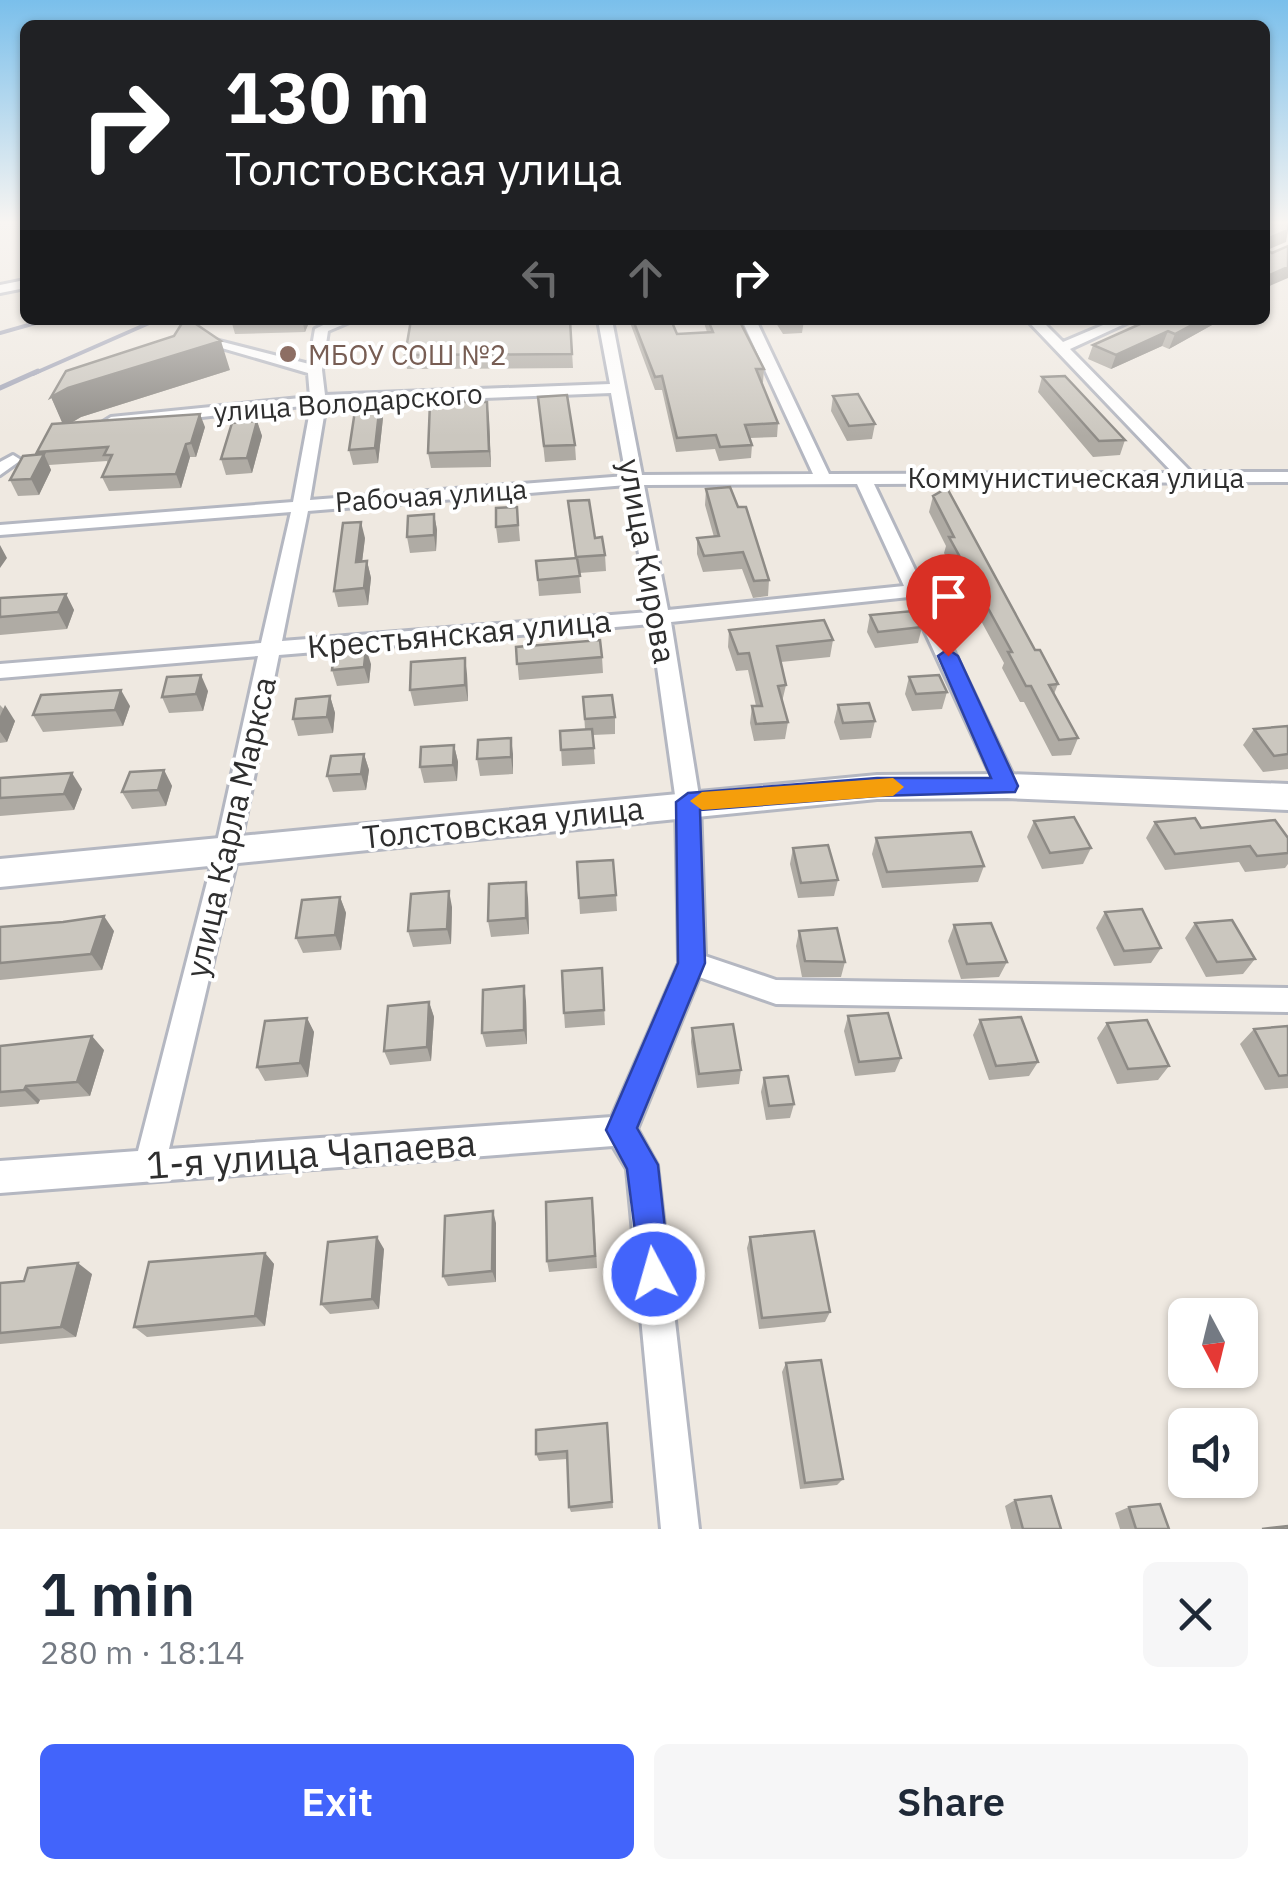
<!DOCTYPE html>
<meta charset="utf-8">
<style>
body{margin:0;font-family:"IBM Plex Sans",sans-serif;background:#f6f6f7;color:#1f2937;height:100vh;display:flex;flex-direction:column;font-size:38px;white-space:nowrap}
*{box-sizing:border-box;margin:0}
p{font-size:32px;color:#747a83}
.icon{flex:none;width:55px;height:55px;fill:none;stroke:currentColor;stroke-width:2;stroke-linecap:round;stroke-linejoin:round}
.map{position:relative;height:1529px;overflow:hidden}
.sheet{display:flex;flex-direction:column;background:#fff;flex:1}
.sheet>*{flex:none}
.banner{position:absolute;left:20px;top:20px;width:1250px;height:305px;border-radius:15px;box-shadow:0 2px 8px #0004;background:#202124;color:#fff;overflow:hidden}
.needle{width:65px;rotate:173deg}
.fabs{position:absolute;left:1168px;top:1298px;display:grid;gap:20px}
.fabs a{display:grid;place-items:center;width:90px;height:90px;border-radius:15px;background:#fff;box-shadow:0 2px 8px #0004;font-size:50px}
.pin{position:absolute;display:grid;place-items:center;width:85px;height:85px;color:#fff;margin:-102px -42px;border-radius:50% 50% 50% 0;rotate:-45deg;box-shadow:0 0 10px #0007}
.pin .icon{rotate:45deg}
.me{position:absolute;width:110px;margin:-55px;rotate:354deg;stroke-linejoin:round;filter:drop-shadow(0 0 8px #0008)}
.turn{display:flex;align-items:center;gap:35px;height:210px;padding:0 40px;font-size:45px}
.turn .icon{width:130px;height:130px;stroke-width:2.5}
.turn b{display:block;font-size:70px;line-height:85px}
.lanes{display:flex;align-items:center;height:95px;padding:0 40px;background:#0003;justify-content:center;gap:50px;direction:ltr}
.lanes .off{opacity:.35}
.round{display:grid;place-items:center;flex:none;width:105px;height:105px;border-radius:15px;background:#f6f6f7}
.overview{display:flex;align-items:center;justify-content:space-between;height:170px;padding:0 40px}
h1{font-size:60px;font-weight:600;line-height:75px}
.button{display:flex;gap:20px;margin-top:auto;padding:20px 40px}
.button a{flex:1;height:115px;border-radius:15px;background:#4264fb;color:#fff;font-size:40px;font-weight:600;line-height:115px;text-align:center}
.button a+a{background:#f6f6f7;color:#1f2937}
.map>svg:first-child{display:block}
</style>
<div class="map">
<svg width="1288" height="1529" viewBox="0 0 1288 1529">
<rect width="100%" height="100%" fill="#efe9e1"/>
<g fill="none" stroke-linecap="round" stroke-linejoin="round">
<defs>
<path id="minor" d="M 25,280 L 25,288 L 0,293 L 0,285 Z
M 334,320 L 354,320 L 328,331 L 322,370 L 325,395 L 610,384 L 598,320 L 612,320 L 642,475 L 813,474 L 742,320 L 756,320 L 829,474 L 1173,473 L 1027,320 L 1041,320 L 1063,342 L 1115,320 L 1133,320 L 1070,349 L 1191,472 L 1288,472 L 1288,482 L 874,484 L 1018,786 L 1015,792 L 999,792 L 996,786 L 909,597 L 671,622 L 700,802 L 705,956 L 776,980 L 1288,988 L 1288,1012 L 776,1004 L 699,977 L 637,1129 L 657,1165 L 699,1529 L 661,1529 L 627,1169 L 613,1146 L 0,1193 L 0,1161 L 138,1151 L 215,851 L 258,656 L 0,678 L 0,664 L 261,643 L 291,512 L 0,535 L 0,525 L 293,502 L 311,405 L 111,427 L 103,422 L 111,417 L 310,397 L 308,373 L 208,344 L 215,340 L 309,364 L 315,329 ZM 611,393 L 626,476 L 310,500 L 326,404 ZM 857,484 L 904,586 L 668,610 L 644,485 ZM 627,485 L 649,612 L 282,641 L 308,511 ZM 651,624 L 676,802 L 679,963 L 612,1117 L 169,1149 L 239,851 L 279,655 Z
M 13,455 L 21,460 L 0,475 L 0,462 Z"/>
<path id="secondary" d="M 1007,774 L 1288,784 L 1288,810 L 1007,798 L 877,799 L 0,887 L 0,859 L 877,775 Z"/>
</defs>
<use href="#minor" stroke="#b4b7c1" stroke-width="6"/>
<use href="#secondary" stroke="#b4b7c1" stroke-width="6"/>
<use href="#minor" fill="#fff" fill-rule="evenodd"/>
<use href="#secondary" fill="#fff" fill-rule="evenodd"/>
<path stroke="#a3a6b8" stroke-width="4" d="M 0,333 L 46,320
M 33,374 L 156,320"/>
<path stroke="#a3a6b8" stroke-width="5" d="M 0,388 L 38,371"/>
</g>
<path fill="#afaba4" d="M 231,320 L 310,320 L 305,332 L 235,334 Z
M 570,320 L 573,368 L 407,369 L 405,355 Z
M 629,320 L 671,320 L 677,334 L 707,332 L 703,320 L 739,320 L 764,369 L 763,382 L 761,382 L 778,423 L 777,437 L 750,438 L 752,445 L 751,458 L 719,461 L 715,449 L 676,452 L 662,390 L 655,390 Z
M 774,320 L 804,320 L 802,333 L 783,334 Z
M 1149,320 L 1221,320 L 1169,349 L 1162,346 L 1111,369 L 1088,359 L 1093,345 Z
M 230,370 L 81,417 L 71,423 L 205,427 L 196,457 L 190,457 L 181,488 L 109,491 L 102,477 L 108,464 L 107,461 L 49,465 L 51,470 L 39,495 L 18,496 L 10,480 L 39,455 L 37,452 L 63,423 L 51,397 Z
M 1042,377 L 1125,440 L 1120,455 L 1093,457 L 1038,392 Z
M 833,396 L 875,424 L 872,439 L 847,441 L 831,411 Z
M 538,397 L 575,445 L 576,460 L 545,462 Z
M 487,402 L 491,467 L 431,468 L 428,453 Z
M 383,418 L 378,463 L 353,465 L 349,450 Z
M 257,421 L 262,436 L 252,473 L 226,475 L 221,459 Z
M 706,489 L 769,580 L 768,596 L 753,598 L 742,569 L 703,572 L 697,554 L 697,538 L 714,537 L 705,505 Z
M 933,496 L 1058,684 L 1054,694 L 1078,738 L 1071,755 L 1052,756 L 1024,702 L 1020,702 L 1002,668 L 1004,663 L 944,553 L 946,546 L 929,512 Z
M 568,501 L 595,538 L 605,555 L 606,571 L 579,573 L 581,593 L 539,596 L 536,561 L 575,558 Z
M 517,507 L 520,541 L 498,543 L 496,527 Z
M 434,514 L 437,530 L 436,551 L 410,553 L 407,537 Z
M 365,538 L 362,562 L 367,561 L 371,578 L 368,605 L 338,607 L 334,591 Z
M 66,594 L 74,610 L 67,629 L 0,635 L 0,598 Z
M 870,615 L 922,627 L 918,643 L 875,648 L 867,632 Z
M 729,630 L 833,640 L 830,657 L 781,662 L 786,685 L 782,702 L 788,722 L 785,739 L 754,741 L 750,723 L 752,706 L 756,706 L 748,670 L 736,671 L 728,647 Z
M 516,647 L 602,657 L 603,673 L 519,680 Z
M 371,664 L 369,683 L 337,686 L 332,670 Z
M 467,674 L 468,701 L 414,706 L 410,690 Z
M 909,677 L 947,692 L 942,709 L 912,711 L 905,694 Z
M 208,691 L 203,711 L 169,713 L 162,697 Z
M 330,696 L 335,713 L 333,733 L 298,736 L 293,719 Z
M 583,697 L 615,717 L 615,734 L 593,735 L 595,764 L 562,766 L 560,731 L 585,729 Z
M 0,705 L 15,721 L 7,742 L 0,743 Z
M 838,705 L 875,721 L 871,738 L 840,740 L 834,722 Z
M 130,706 L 123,726 L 43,732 L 33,715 Z
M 1288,726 L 1288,769 L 1263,772 L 1243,745 L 1254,729 Z
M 511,738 L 513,774 L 480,776 L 477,759 Z
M 454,745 L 458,762 L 457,781 L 424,783 L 420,767 Z
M 364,754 L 369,770 L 366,790 L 333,792 L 327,776 Z
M 164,770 L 172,786 L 166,806 L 132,809 L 122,792 Z
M 0,778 L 82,789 L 74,810 L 0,816 Z
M 1034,821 L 1091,848 L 1083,864 L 1042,869 L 1027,837 Z
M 1155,822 L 1288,838 L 1288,864 L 1285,868 L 1245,872 L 1239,862 L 1165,870 L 1146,838 Z
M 876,838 L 984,866 L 978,882 L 882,888 L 872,854 Z
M 793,848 L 838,880 L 834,896 L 798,898 L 790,864 Z
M 577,862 L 616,895 L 617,911 L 580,914 Z
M 340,897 L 346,913 L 341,950 L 303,953 L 296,938 Z
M 528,898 L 529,934 L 491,937 L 488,921 Z
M 452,907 L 451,944 L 413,947 L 408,931 Z
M 1105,912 L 1161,948 L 1151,963 L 1114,966 L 1096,928 Z
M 1195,923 L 1255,959 L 1243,974 L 1206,977 L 1185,938 Z
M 954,925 L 1007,962 L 999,977 L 961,979 L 948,941 Z
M 0,927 L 114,931 L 102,970 L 0,980 Z
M 799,931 L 845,962 L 841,977 L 802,977 L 796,946 Z
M 602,968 L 605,1025 L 565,1028 L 564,1013 Z
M 526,1001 L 527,1044 L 486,1047 L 482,1033 Z
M 429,1002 L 434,1017 L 431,1061 L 390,1065 L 384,1051 Z
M 848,1016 L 901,1058 L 895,1072 L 855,1076 L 844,1031 Z
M 307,1018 L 314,1032 L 308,1077 L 265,1081 L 257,1067 Z
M 980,1020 L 1038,1062 L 1029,1076 L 989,1080 L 973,1035 Z
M 1107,1023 L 1169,1066 L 1158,1080 L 1117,1084 L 1097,1038 Z
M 1288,1026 L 1288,1088 L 1265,1090 L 1240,1044 L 1254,1029 Z
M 692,1028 L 741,1070 L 739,1084 L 697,1088 L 691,1042 Z
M 0,1046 L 104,1050 L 90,1096 L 40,1100 L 38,1104 L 0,1107 Z
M 764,1078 L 794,1104 L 790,1118 L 766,1120 L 761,1092 Z
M 594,1210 L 597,1268 L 549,1272 L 547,1261 Z
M 496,1223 L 496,1282 L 448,1286 L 443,1276 Z
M 750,1237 L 830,1312 L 825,1322 L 759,1329 L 747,1248 Z
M 384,1249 L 379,1309 L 330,1314 L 321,1304 Z
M 265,1253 L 274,1264 L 265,1326 L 147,1337 L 134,1327 Z
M 92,1274 L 76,1337 L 0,1344 L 0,1283 Z
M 786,1363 L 843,1479 L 837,1485 L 800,1489 L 782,1372 Z
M 607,1423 L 613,1508 L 571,1512 L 569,1507 L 567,1459 L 539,1461 L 536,1454 Z
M 1015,1500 L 1061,1529 L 1011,1529 L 1005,1506 Z
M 1129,1507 L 1169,1529 L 1120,1529 L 1115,1513 Z"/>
<path fill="#8e8b86" d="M 1288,230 L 1286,242 L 1265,251 L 1269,238 Z
M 1288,267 L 1288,278 L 1265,288 L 1265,277 Z
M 302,320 L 310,320 L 305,332 Z
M 1201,320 L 1221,320 L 1169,349 L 1175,334 Z
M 1168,331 L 1162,346 L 1111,369 L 1116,355 Z
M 221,341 L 230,370 L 81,417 L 64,427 L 51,397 L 68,388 Z
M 487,402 L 489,417 L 491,467 L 489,451 Z
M 380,403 L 383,418 L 378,463 L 375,448 Z
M 200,414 L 205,427 L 196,457 L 191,443 Z
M 257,421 L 262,436 L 252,473 L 247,458 Z
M 186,444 L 190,457 L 181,488 L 176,474 Z
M 44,454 L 51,470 L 39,495 L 31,479 Z
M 434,514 L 437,530 L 436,551 L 434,535 Z
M 361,522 L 365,538 L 360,578 L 356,562 Z
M 0,545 L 7,558 L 0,568 Z
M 367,561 L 371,578 L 368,605 L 364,588 Z
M 66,594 L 74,610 L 67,629 L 58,612 Z
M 366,648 L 371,664 L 369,683 L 364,667 Z
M 465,658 L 467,674 L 468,701 L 465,685 Z
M 201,675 L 208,691 L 203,711 L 196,694 Z
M 121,690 L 130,706 L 123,726 L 115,710 Z
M 330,696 L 335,713 L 333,733 L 327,717 Z
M 5,705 L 15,721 L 7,742 L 0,732 L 0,716 Z
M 511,738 L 513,754 L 513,774 L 511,757 Z
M 454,745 L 458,762 L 457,781 L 453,765 Z
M 364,754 L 369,770 L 366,790 L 361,774 Z
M 164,770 L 172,786 L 166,806 L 158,790 Z
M 72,773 L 82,789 L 74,810 L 64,794 Z
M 526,882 L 528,898 L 529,934 L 526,918 Z
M 449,891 L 452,907 L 451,944 L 447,929 Z
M 340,897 L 346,913 L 341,950 L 335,935 Z
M 104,916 L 114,931 L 102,970 L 91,954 Z
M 524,986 L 526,1001 L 527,1044 L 524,1030 Z
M 429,1002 L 434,1017 L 431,1061 L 427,1047 Z
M 307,1018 L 314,1032 L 308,1077 L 300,1063 Z
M 92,1036 L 104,1050 L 90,1096 L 77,1082 Z
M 26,1086 L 40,1100 L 38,1104 L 24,1090 Z
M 493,1211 L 496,1223 L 496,1282 L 492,1271 Z
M 377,1237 L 384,1249 L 379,1309 L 372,1299 Z
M 265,1253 L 274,1264 L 265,1326 L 255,1316 Z
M 78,1263 L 92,1274 L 76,1337 L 61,1327 Z"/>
<path fill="#cbc7bf" stroke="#8e8b86" stroke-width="2.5" d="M 1272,222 L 1288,222 L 1288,230 L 1269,238 L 1267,250 L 1272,253 L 1288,246 L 1288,267 L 1265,277 L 1265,225 Z
M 184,320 L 190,320 L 221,341 L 68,388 L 51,397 L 66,371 L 174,336 Z
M 411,320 L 570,320 L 572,354 L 405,355 Z
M 633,320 L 671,320 L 677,334 L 713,332 L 708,320 L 739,320 L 764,369 L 756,369 L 778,423 L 745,425 L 752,445 L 720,447 L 716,435 L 677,438 L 662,376 L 655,377 Z
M 1149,320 L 1201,320 L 1175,334 L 1168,331 L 1116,355 L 1093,345 Z
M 1065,376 L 1125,440 L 1099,441 L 1042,377 Z
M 858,394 L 875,424 L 849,426 L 833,396 Z
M 567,395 L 575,445 L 544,446 L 538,397 Z
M 430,402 L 487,402 L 489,451 L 428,453 Z
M 380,403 L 375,448 L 349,450 L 356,404 Z
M 200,414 L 191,443 L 186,444 L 176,474 L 102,477 L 112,455 L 104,455 L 108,447 L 37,452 L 52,424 Z
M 257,421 L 247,458 L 221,459 L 232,423 Z
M 44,454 L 31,479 L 10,480 L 23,456 Z
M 730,487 L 738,507 L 746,507 L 769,580 L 754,581 L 743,552 L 704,556 L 697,538 L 719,536 L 706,489 Z
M 947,488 L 1035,650 L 1040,650 L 1058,684 L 1049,685 L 1078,738 L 1059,740 L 1031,686 L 1026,686 L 1008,652 L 1012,652 L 949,537 L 954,537 L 933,496 Z
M 589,500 L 595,538 L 602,537 L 605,555 L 576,557 L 568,501 Z
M 517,507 L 518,525 L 496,527 L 496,508 Z
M 434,514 L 434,535 L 407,537 L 408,516 Z
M 361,522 L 356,562 L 367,561 L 364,588 L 334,591 L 343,523 Z
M 577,558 L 580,576 L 538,580 L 536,561 Z
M 66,594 L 58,612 L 0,617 L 0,598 Z
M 913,611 L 922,627 L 878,632 L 870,615 Z
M 824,620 L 833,640 L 777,646 L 786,685 L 778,686 L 788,722 L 756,724 L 752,706 L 762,706 L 749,653 L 738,654 L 729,630 Z
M 600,640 L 602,657 L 517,664 L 516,647 Z
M 366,648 L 364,667 L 332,670 L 334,651 Z
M 465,658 L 465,685 L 410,690 L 411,662 Z
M 201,675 L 196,694 L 162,697 L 167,677 Z
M 939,675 L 947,692 L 916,694 L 909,677 Z
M 121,690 L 115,710 L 33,715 L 41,695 Z
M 612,695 L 615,717 L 585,719 L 583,697 Z
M 330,696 L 327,717 L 293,719 L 296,699 Z
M 869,703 L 875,721 L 843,723 L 838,705 Z
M 1288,726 L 1288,754 L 1274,756 L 1254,729 Z
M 592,729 L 594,748 L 561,750 L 560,731 Z
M 511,738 L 511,757 L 477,759 L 478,740 Z
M 454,745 L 453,765 L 420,767 L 421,747 Z
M 364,754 L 361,774 L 327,776 L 331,756 Z
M 164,770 L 158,790 L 122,792 L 130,772 Z
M 72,773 L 64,794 L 0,798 L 0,778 Z
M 1074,817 L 1091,848 L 1050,853 L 1034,821 Z
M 1195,818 L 1201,828 L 1275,820 L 1288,838 L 1288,853 L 1257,856 L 1250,846 L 1175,854 L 1155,822 Z
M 971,832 L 984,866 L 887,872 L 876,838 Z
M 828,845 L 838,880 L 801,883 L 793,848 Z
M 613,860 L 616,895 L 579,898 L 577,862 Z
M 526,882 L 526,918 L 488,921 L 489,884 Z
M 449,891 L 447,929 L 408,931 L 411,894 Z
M 340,897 L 335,935 L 296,938 L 302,900 Z
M 1142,909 L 1161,948 L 1124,951 L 1105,912 Z
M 104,916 L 91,954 L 0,963 L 0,927 L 63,922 Z
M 1232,920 L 1255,959 L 1217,962 L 1195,923 Z
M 991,923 L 1007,962 L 967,964 L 954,925 Z
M 837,928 L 845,962 L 805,961 L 799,931 Z
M 602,968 L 604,1010 L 564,1013 L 562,971 Z
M 524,986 L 524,1030 L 482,1033 L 483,990 Z
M 429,1002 L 427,1047 L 384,1051 L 388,1006 Z
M 888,1013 L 901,1058 L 859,1062 L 848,1016 Z
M 1021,1017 L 1038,1062 L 996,1066 L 980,1020 Z
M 307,1018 L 300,1063 L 257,1067 L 265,1021 Z
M 1147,1020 L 1169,1066 L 1128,1069 L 1107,1023 Z
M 733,1024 L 741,1070 L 699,1074 L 692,1028 Z
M 1288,1026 L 1288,1075 L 1279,1076 L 1254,1029 Z
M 92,1036 L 77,1082 L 26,1086 L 24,1090 L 0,1092 L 0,1046 Z
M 788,1076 L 794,1104 L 769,1106 L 764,1078 Z
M 592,1198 L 595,1256 L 547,1261 L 546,1202 Z
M 493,1211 L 492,1271 L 443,1276 L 445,1216 Z
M 814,1231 L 830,1312 L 762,1318 L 750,1237 Z
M 377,1237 L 372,1299 L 321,1304 L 328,1242 Z
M 265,1253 L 255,1316 L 134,1327 L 149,1262 Z
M 78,1263 L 61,1327 L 0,1333 L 0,1283 L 24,1281 L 28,1268 Z
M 821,1360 L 843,1479 L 805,1483 L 786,1363 Z
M 607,1423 L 612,1502 L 569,1507 L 567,1451 L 536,1454 L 536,1430 Z
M 1051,1496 L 1061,1529 L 1023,1529 L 1015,1500 Z
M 1160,1504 L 1169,1529 L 1136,1529 L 1129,1507 Z
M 1288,1526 L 1288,1529 L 1262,1529 Z"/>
<linearGradient id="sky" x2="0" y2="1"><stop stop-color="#7abfeb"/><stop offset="0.51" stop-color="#f8f5f2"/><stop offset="1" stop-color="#f8f5f2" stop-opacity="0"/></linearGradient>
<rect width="1288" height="436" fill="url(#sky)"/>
<path fill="#4264fb" stroke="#2b41a3" stroke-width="2.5" d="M 948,649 L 958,656 L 1018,786 L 1015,792 L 877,796 L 700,810 L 705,963 L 637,1128 L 658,1165 L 670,1274 L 665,1286 L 654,1291 L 642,1286 L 627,1169 L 606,1130 L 678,963 L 676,802 L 688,793 L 877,778 L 991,778 L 938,656 Z"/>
<path fill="#f59e0b" d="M 893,778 L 904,787 L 893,796 L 702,810 L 690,801 L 702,792 Z"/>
<circle fill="#8d6e63" stroke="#fff" stroke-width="4" cx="288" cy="354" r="10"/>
<g text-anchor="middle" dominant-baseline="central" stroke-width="8" stroke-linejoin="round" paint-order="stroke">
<g font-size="28" fill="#785e54" stroke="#fff" text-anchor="start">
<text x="308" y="354">МБОУ СОШ №2</text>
</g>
<g font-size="28" fill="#2e2e2e" stroke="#fff">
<text transform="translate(348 402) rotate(-4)">улица Володарского</text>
<text x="1076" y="477">Коммунистическая улица</text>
<text transform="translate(431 495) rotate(-4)">Рабочая улица</text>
</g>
<g font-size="32" fill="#2e2e2e" stroke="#fff">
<text transform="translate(648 561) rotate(80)">улица Кирова</text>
<text transform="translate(459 633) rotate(-5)">Крестьянская улица</text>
<text transform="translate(503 822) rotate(-6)">Толстовская улица</text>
<text transform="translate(230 827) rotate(-77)">улица Карла Маркса</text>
</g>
<g font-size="38" fill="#2e2e2e" stroke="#fff">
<text transform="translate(311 1153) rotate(-4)">1-я улица Чапаева</text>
</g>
</g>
</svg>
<div class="fabs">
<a><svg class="needle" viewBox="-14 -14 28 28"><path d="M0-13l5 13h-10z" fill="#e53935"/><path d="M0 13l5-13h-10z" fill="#747a83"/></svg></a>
<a><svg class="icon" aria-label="sound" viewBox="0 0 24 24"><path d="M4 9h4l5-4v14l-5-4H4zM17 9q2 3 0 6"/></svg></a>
</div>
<div class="pin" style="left:948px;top:656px;background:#d93025"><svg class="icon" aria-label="arrive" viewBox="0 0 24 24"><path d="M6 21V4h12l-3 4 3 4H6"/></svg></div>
<svg class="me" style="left:654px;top:1274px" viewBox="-20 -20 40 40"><circle r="17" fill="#4264fb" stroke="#fff" stroke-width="3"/><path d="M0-11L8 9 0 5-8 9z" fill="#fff"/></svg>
<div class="banner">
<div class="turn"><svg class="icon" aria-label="right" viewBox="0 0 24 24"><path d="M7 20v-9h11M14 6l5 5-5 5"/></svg><div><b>130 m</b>Толстовская улица</div></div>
<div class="lanes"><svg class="icon off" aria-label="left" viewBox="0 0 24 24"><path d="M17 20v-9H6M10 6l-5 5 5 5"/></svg><svg class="icon off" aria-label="ahead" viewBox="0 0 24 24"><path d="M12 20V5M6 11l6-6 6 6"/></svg><svg class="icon" aria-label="right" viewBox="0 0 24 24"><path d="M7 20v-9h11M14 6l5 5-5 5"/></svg></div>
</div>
</div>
<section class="sheet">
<div class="overview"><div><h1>1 min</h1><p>280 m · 18:14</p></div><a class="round"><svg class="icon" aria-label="close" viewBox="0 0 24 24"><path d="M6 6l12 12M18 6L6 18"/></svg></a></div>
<div class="button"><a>Exit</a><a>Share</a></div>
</section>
